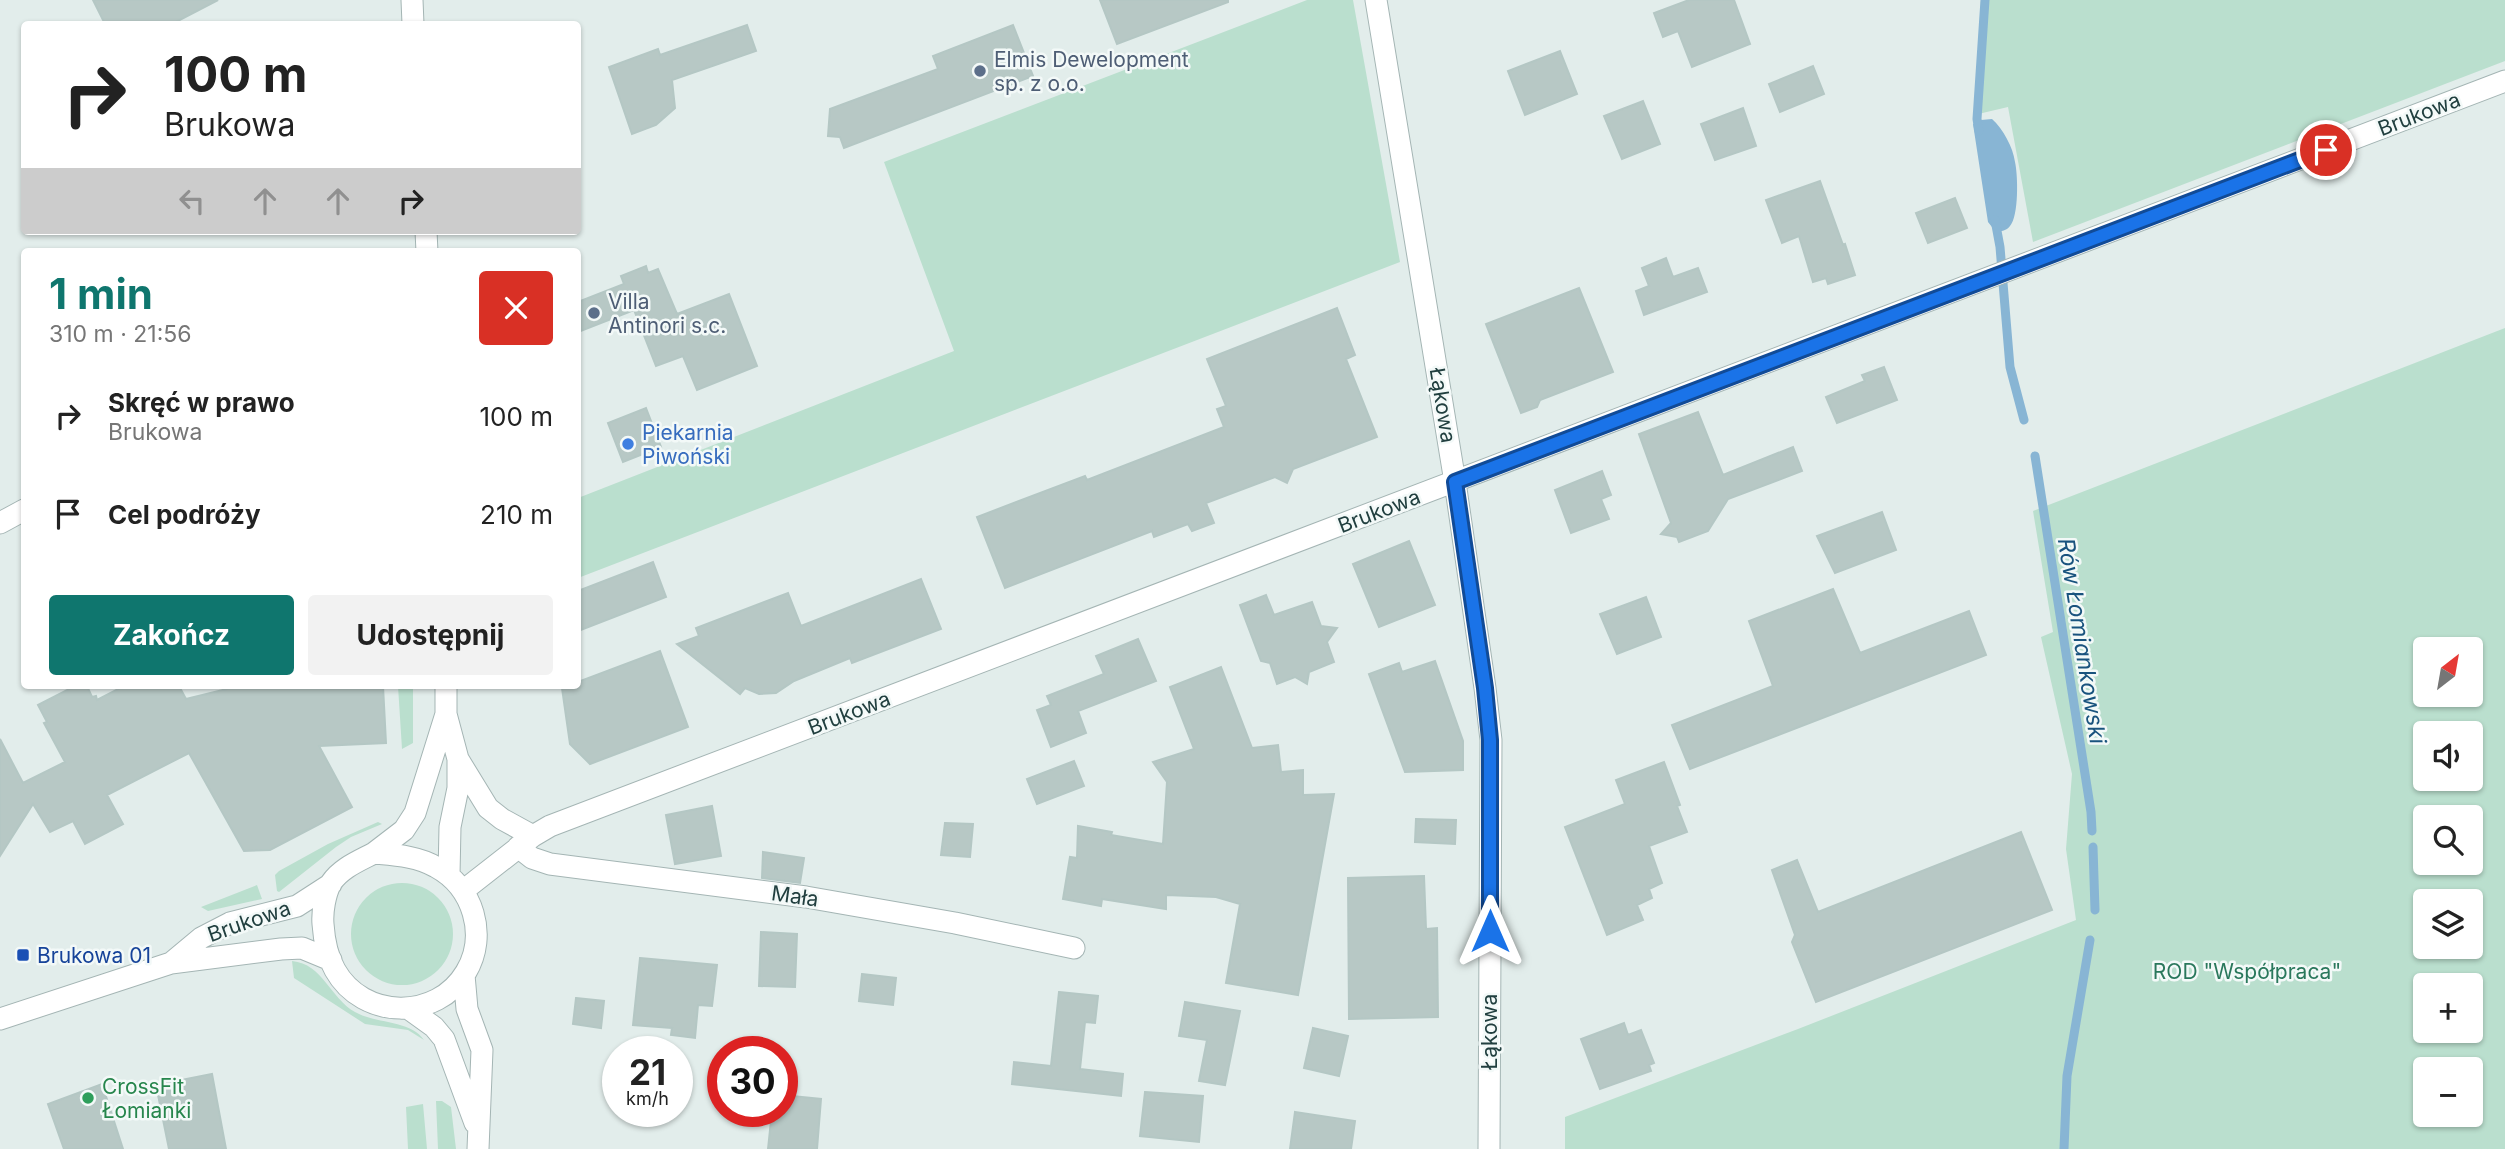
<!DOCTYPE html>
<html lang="pl">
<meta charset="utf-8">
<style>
body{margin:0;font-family:Inter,sans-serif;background:#f2f2f2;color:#222;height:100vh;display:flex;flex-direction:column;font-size:26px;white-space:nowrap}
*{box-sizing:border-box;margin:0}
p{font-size:23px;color:#767676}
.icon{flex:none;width:38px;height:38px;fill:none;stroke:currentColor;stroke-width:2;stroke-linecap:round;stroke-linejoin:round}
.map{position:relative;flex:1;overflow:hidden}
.drawer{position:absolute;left:21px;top:248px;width:560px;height:441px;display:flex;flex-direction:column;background:#fff;border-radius:7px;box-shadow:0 2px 5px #0004}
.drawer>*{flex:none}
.banner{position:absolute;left:21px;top:21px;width:560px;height:214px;border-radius:7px;box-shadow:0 2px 5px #0004;background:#fff;color:#222;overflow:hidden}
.needle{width:46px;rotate:31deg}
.buttons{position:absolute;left:2413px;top:637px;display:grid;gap:14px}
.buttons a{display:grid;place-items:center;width:70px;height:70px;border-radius:7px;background:#fff;box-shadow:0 2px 5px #0004;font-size:35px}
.speed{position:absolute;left:602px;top:1036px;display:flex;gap:14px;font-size:35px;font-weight:700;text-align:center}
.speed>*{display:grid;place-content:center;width:91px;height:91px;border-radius:50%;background:#fff;box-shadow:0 2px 5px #0004;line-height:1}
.speed small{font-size:18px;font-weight:400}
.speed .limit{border:10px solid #d22;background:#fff;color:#111}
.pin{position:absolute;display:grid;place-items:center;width:60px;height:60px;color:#fff;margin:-30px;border:4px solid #fff;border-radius:50%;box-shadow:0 2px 7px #0007}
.me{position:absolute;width:77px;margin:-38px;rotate:0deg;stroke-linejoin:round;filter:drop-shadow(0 0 5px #0008)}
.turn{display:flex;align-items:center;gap:24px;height:147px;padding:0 28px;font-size:32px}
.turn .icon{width:91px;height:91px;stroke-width:2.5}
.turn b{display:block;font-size:49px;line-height:60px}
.lanes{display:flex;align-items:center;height:66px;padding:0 28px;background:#0003;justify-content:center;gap:35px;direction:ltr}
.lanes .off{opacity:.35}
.round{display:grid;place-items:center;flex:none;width:74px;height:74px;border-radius:7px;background:#f2f2f2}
.summary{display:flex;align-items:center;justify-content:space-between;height:119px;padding:0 28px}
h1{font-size:42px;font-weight:700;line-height:52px;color:#0f766e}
.action{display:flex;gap:14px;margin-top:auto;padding:14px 28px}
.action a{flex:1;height:80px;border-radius:7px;background:#0f766e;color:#fff;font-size:28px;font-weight:700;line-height:80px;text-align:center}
.action a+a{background:#f2f2f2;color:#222}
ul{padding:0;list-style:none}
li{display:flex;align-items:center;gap:21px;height:98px;padding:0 28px}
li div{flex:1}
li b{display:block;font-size:26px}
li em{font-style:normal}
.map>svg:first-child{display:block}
</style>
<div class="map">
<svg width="2505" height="1149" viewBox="0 0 2505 1149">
<rect width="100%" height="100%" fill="#e2edeb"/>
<path fill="#badfce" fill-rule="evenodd" d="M 1307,0 L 1353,0 L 1400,262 L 578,578 L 578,498 L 954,351 L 884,162 Z
M 1981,0 L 2505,0 L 2505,61 L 2033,242 L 2008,107 L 1974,115 Z
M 2505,328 L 2505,1149 L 1565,1149 L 1565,1117 L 1798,1029 L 2076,920 L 2066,849 L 2072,774 L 2041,637 L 2053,632 L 2033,511 ZM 2471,649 L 2471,695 L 2426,695 L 2426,649 ZM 2471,733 L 2471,779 L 2426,779 L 2426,733 ZM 2471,817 L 2471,863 L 2426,863 L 2426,817 ZM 2426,901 L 2471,901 L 2471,947 L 2426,947 ZM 2471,985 L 2471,1031 L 2426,1031 L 2426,985 ZM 2471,1069 L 2471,1115 L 2426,1115 L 2426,1069 Z
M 398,686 L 413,686 L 413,743 L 402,749 Z
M 378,822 L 382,824 L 351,837 L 336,847 L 279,892 L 277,891 L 275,875 L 279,871 L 328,844 Z
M351 934a51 51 0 1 1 102 0a51 51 0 1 1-102 0Z
M 257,885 L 262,899 L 208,911 L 201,907 Z
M 292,961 C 323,964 330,998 355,1012 C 376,1024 411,1020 424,1040 L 408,1030 L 365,1024 L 294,978 Z
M 436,1101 L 442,1101 L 451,1107 L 456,1149 L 438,1149 Z
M 423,1104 L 427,1149 L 408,1149 L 406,1107 Z"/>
<path fill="#88b5d4" d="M 1992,119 C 2003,129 2013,147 2015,162 C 2018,175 2019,216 2010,226 C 2006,231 2002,231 1996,232 L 1988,222 L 1973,124 L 1981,120 Z"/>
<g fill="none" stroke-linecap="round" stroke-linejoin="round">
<path stroke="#88b5d4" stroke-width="9" d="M 1979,131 L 1977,119 L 1985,0
M 1995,220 L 2000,247 L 2010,367 L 2024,420
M 2035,456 L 2091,812 L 2092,831
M 2093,847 L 2095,910
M 2064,1149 L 2067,1076 L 2090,940"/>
</g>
<path fill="#b7c8c5" stroke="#b4c7c4" stroke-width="2" d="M 93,0 L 218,0 L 172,24 L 105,24 Z
M 1100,0 L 1228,0 L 1228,2 L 1117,44 Z
M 1689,0 L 1734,0 L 1750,44 L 1692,67 L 1678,31 L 1663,37 L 1654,13 Z
M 747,25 L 756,51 L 672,80 L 675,108 L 656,125 L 632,134 L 609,67 L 658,49 L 660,55 Z
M 1013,25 L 1033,76 L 844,148 L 840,137 L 828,136 L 830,109 L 938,69 L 933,56 Z
M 1560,51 L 1577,94 L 1525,115 L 1508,71 Z
M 1813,66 L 1824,94 L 1780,112 L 1769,84 Z
M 1643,101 L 1660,144 L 1622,159 L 1604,116 Z
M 1743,108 L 1756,146 L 1715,160 L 1701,124 Z
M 1820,181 L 1843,245 L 1845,244 L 1855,275 L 1828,284 L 1826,278 L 1813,282 L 1799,236 L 1782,243 L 1766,200 Z
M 1955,198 L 1967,228 L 1928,243 L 1916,213 Z
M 1666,258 L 1673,277 L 1698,268 L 1707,292 L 1644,315 L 1636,291 L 1649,286 L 1642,268 Z
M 646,266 L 648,273 L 658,269 L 677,314 L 729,294 L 757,366 L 697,390 L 683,356 L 656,366 L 634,310 L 578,332 L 578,302 L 624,284 L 621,276 Z
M 1579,288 L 1613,372 L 1540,400 L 1537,407 L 1521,413 L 1486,324 Z
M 1337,308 L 1355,355 L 1346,359 L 1377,437 L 1293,469 L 1287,483 L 1275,477 L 1206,503 L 1214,523 L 1192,531 L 1188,524 L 1154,537 L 1152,531 L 1005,588 L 977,517 L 1085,476 L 1087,480 L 1224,427 L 1217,409 L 1226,406 L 1207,359 Z
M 1884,367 L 1897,400 L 1837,423 L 1826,397 L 1865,381 L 1862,375 Z
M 646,408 L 661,447 L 623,462 L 608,423 Z
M 1698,412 L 1723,475 L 1793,447 L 1802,471 L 1728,499 L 1708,531 L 1679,542 L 1677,537 L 1661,534 L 1671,523 L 1639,434 Z
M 1602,471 L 1611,495 L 1601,499 L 1609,519 L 1571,533 L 1555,490 Z
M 1882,512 L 1896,550 L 1835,573 L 1817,536 Z
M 1409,541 L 1435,605 L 1379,627 L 1353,564 Z
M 653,562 L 666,597 L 578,631 L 578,591 Z
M 921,579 L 941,629 L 852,663 L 850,658 L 794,681 L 776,693 L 759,694 L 745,688 L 740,694 L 677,644 L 699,636 L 696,628 L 788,593 L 801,626 Z
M 1833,589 L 1860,653 L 1969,611 L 1986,655 L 1690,769 L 1672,725 L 1773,686 L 1749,621 Z
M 1266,595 L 1274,615 L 1312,602 L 1321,626 L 1337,628 L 1327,642 L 1334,662 L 1309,672 L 1307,684 L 1295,677 L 1277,684 L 1270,663 L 1261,661 L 1240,605 Z
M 1646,597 L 1661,637 L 1617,654 L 1600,614 Z
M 1138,639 L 1156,681 L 1078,711 L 1086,733 L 1051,747 L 1037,710 L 1051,705 L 1047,696 L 1104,674 L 1096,656 Z
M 660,651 L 688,727 L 590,764 L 570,744 L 562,688 L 578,686 L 578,682 Z
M 1435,661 L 1463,741 L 1463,770 L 1405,772 L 1369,674 L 1399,663 L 1402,672 Z
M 1221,667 L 1252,748 L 1278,745 L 1281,772 L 1303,770 L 1303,795 L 1334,794 L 1298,995 L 1226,983 L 1240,904 L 1216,897 L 1166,895 L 1166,909 L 1102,899 L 1101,906 L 1063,899 L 1070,857 L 1077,858 L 1078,826 L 1112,832 L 1111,835 L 1163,844 L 1167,782 L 1153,762 L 1194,749 L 1170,687 Z
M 75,686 L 87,686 L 92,697 L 96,696 L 97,700 L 124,686 L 179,686 L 186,699 L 239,686 L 383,686 L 386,743 L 319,746 L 352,807 L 270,850 L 244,851 L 189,753 L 107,795 L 123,824 L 85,844 L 73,821 L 50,832 L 33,804 L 0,856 L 0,739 L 23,783 L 65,762 L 44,723 L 47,722 L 38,705 Z
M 1074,761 L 1084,786 L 1037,804 L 1027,779 Z
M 1664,762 L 1680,805 L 1677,806 L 1687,832 L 1649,846 L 1662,883 L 1649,889 L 1652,898 L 1637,905 L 1643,920 L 1607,935 L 1565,827 L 1625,804 L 1616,780 Z
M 712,806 L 721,856 L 675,864 L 666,815 Z
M 1416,819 L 1456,820 L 1455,844 L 1415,842 Z
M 945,823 L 973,824 L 970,857 L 941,855 Z
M 2021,832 L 2052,910 L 1816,1002 L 1792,942 L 1795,935 L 1772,870 L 1797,860 L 1818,912 Z
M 763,852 L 804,858 L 800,883 L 762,878 Z
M 1424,876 L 1426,929 L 1437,928 L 1438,1017 L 1349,1019 L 1348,878 Z
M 761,932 L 797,934 L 795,987 L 759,986 Z
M 640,958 L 717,965 L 712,1006 L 698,1005 L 695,1038 L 671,1035 L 672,1028 L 633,1025 Z
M 862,974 L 896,978 L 893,1005 L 859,1001 Z
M 1059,992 L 1098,996 L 1095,1023 L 1085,1022 L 1080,1069 L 1123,1074 L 1121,1096 L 1012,1084 L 1014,1062 L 1051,1066 Z
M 576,998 L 604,1001 L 601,1028 L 573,1024 Z
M 1185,1002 L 1240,1011 L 1225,1085 L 1199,1081 L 1207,1040 L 1179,1036 Z
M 1624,1023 L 1628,1035 L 1641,1030 L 1654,1063 L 1649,1065 L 1651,1071 L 1600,1089 L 1581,1039 Z
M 1313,1028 L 1348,1036 L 1339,1076 L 1304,1068 Z
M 212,1074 L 226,1149 L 169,1149 L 156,1085 Z
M 102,1084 L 123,1149 L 64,1149 L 48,1104 Z
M 1145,1092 L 1203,1096 L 1199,1142 L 1140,1136 Z
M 782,1095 L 821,1099 L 817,1149 L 768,1149 L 772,1111 L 782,1111 Z
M 1295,1112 L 1355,1121 L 1351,1149 L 1290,1149 Z"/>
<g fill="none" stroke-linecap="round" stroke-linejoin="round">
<defs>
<path id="minor" d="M 412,0 L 413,24
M 1376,0 L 1455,482 L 1485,688 L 1491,740 L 1489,1149
M 426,231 L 427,252
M 0,523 L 24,510
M 446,686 L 446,714 L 458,759 L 458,788 L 450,827 L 449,875
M 458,759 L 488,808 L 502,819 L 533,836
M 518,847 L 532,858 L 550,864 L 806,897 L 955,923 L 1074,948
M 374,853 C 395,855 417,856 436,867 C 473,887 488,935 466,972 C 437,1021 363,1020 335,970 C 327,956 324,939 323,924 C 322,912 325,894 331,883 C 341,868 359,861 374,853 Z
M 374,853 L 404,830 L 415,813 L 446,714
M 464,890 L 533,836 L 550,826 L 2505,81
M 171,963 L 201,938 L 230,923 L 297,906 L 331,884
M 464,975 L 467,1009 L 482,1050 L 478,1149
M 409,1009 L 434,1027 L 444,1039 L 475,1123
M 0,1019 L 171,963 L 281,949 L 302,948 L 331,960"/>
</defs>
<use href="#minor" stroke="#a4b5b4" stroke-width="23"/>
<use href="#minor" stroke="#fff" stroke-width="21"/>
</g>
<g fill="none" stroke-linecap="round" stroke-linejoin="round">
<defs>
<path id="route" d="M 1490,931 L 1490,740 L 1485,688 L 1455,482 L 2326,150"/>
</defs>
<use href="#route" stroke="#114b97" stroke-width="18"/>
<use href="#route" stroke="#1a73e8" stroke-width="12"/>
</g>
<g fill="#5c6f8a" stroke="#f3f9f8" stroke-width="2.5">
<circle cx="980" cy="71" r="7"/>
<circle cx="594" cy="313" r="7"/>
</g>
<circle fill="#3f7fe0" stroke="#f3f9f8" stroke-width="2.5" cx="628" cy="444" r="7"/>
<rect fill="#1a4fb4" stroke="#f3f9f8" stroke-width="2.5" x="16" y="948" width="14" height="14" rx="3.5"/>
<circle fill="#2e9e5b" stroke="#f3f9f8" stroke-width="2.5" cx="88" cy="1098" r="7"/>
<g text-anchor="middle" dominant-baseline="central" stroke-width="5" stroke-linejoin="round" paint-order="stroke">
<g font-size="21" fill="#4e5e75" stroke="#f3f9f8" text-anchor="start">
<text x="994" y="59">Elmis Dewelopment<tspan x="994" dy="24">sp. z o.o.</tspan></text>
<text x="608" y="301">Villa<tspan x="608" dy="24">Antinori s.c.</tspan></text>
</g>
<g font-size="21" fill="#213f3f" stroke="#f3f9f8">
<text transform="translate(2419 114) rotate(-21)">Brukowa</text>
<text transform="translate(1443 405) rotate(81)">Łąkowa</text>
<text transform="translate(1379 511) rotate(-21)">Brukowa</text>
<text transform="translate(849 713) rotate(-21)">Brukowa</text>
<text transform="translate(795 896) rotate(8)">Mała</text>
<text transform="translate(249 921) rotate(-19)">Brukowa</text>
<text transform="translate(1489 1032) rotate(-90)">Łąkowa</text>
</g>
<g font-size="21" fill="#366cbe" stroke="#f3f9f8" text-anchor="start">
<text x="642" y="432">Piekarnia<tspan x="642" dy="24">Piwoński</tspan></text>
</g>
<g font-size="21" fill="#164399" stroke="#f3f9f8" text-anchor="start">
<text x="37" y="955">Brukowa 01</text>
</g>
<g font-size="21" fill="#2a785c" stroke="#f3f9f8">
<text x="2247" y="971">ROD "Współpraca"</text>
</g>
<g font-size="21" fill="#27864d" stroke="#f3f9f8" text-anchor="start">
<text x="102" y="1086">CrossFit<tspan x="102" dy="24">Łomianki</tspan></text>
</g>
<g font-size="23" font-style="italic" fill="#19537e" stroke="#f3f9f8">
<text transform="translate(2082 641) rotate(81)">Rów Łomiankowski</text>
</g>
</g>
</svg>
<div class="buttons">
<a><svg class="needle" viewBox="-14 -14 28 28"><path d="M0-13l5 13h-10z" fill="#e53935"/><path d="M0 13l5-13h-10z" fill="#767676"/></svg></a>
<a><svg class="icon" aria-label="sound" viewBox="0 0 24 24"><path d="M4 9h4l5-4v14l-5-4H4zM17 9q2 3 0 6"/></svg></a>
<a><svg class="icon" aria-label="search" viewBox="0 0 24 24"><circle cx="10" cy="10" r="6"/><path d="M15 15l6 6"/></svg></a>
<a><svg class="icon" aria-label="layers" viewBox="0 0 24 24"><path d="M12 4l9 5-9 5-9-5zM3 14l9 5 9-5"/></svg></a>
<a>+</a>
<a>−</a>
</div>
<div class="speed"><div>21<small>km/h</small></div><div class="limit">30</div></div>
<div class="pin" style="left:2326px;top:150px;background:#d93025"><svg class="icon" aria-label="arrive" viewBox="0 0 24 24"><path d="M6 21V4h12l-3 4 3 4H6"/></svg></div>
<svg class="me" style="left:1490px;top:931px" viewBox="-20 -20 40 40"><path d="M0-17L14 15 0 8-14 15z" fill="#1a73e8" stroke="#fff" stroke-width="4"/></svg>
<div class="banner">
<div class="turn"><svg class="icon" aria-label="right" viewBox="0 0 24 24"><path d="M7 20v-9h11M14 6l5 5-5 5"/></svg><div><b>100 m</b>Brukowa</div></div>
<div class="lanes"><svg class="icon off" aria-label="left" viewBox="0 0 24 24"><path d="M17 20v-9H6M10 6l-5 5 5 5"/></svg><svg class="icon off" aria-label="ahead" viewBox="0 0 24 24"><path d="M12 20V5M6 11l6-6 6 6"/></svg><svg class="icon off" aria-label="ahead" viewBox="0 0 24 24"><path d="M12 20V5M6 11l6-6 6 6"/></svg><svg class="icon" aria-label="right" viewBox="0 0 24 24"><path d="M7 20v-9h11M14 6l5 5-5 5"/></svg></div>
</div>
<section class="drawer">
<div class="summary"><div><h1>1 min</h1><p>310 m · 21:56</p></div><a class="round" style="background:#d93025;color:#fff"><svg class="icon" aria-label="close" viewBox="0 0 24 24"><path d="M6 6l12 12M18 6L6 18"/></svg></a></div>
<ul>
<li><svg class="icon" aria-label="right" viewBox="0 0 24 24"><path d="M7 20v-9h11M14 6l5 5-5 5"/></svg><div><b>Skręć w prawo</b><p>Brukowa</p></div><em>100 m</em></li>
<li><svg class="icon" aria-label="arrive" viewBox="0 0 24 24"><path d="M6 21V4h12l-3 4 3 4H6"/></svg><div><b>Cel podróży</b></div><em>210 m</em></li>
</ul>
<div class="action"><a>Zakończ</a><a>Udostępnij</a></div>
</section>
</div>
